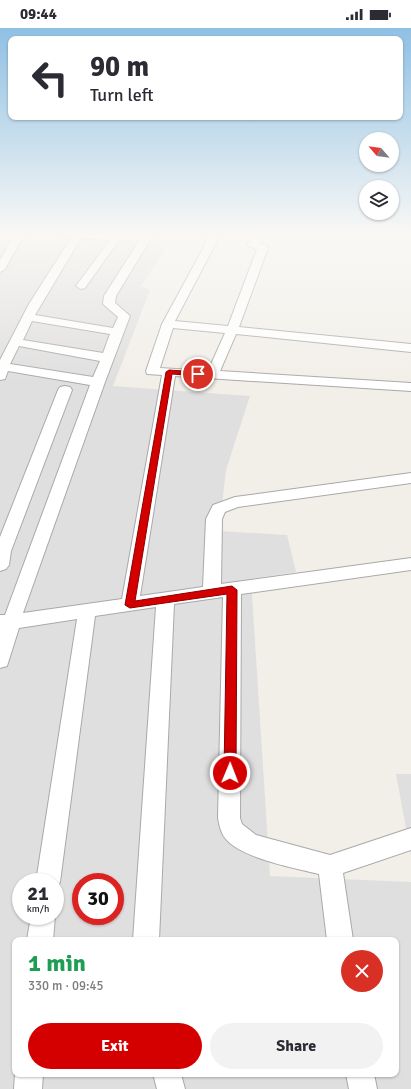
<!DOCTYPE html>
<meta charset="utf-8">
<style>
body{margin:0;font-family:Signika,sans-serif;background:#f2f2f3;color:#2b2b33;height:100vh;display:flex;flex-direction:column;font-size:15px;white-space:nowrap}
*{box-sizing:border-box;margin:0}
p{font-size:13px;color:#7c7c81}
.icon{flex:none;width:22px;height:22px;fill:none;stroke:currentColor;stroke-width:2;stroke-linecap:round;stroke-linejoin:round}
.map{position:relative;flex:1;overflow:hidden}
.drawer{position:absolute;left:12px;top:909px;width:387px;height:140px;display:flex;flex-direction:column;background:#fff;border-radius:8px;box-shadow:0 1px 3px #0004}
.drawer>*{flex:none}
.hud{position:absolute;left:8px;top:8px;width:395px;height:84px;border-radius:8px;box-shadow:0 1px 3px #0004;background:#fff;color:#2b2b33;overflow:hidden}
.needle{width:26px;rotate:298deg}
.controls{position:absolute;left:359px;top:104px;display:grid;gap:8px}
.controls a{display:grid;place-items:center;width:40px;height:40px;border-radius:50%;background:#fff;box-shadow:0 1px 3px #0004;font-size:20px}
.speed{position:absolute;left:12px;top:845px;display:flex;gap:8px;font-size:20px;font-weight:700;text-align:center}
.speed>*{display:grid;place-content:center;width:52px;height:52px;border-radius:50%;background:#fff;box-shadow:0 1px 3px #0004;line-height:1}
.speed small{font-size:10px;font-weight:400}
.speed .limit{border:6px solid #d22;background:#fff;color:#111}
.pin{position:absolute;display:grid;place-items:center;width:34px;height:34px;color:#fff;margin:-17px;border:2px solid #fff;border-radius:50%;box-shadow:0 1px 4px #0007}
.me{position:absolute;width:44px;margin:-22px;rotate:1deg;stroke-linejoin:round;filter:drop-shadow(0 0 3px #0008)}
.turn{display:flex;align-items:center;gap:14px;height:84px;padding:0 16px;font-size:18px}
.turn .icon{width:52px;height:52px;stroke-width:2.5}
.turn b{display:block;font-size:28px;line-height:34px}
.round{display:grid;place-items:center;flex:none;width:42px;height:42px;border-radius:21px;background:#f2f2f3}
.headline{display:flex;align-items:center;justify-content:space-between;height:68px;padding:0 16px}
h1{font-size:24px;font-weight:700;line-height:30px;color:#1e9e55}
.action{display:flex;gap:8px;margin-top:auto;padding:8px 16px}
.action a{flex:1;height:46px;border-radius:24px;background:#d40000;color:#fff;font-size:16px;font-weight:700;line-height:46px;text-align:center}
.action a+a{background:#f2f2f3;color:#2b2b33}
.status{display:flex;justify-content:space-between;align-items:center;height:28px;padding:0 20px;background:#fff;direction:ltr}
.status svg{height:11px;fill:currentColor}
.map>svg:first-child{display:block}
</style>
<div class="status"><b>09:44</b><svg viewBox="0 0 49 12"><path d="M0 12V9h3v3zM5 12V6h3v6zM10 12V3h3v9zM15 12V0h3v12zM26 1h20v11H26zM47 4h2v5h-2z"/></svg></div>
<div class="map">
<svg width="411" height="1061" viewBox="0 0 411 1061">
<rect width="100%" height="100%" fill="#f2efe9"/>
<path fill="#e0dfdf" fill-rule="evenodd" d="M 0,207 L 228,207 L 224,213 L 172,211 L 141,258 L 150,262 L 113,358 L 250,368 L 226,442 L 219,503 L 287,507 L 296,544 L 251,551 L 270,848 L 411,854 L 411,1061 L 0,1061 ZM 21,854 L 55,854 L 55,888 L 21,888 ZM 81,854 L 115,854 L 115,888 L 81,888 ZM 15,912 L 396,912 L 396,1046 L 15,1046 Z
M 396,746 L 411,746 L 411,827 Z"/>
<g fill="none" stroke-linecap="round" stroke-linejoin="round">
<defs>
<path id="street" d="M 14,207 L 24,207 L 5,241 L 0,244 L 0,232 Z
M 63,207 L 153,207 L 116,268 L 115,275 L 130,288 L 105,354 L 23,585 L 122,571 L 162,347 L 147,346 L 146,343 L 162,296 L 206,215 L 207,207 L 217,207 L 216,215 L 175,293 L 228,298 L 257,221 L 248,218 L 247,216 L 256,207 L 266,207 L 259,215 L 267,218 L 268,220 L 239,299 L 411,316 L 411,324 L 236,306 L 220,343 L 411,355 L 411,363 L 175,348 L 140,568 L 203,559 L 206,491 L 213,477 L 235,469 L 411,445 L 411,455 L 238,479 L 225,484 L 222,491 L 221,556 L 411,530 L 411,542 L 241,566 L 240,790 L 242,796 L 256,807 L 330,827 L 411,800 L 411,822 L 343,845 L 353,912 L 327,912 L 319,846 C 295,840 240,830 225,810 C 221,805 219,796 218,790 L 223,569 L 174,576 L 159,912 L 133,912 L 156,579 L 95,588 L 60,854 L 55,863 L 55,854 L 36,854 L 77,591 L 19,600 L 7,638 L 0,640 L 0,587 L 5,587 L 90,357 L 8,343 L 5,351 L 0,352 L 0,332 L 29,276 L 71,210 L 65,209 ZM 81,210 L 110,212 L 76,258 L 81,261 L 85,260 L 119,212 L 139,213 L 104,268 L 103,276 L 118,289 L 113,300 L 35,287 ZM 32,293 L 110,306 L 103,325 L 23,312 ZM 173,300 L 225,305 L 208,343 L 160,340 ZM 19,318 L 100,333 L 93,349 L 10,336 Z
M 65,358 L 70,359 L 72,362 L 11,523 L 9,537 L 6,541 L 0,543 L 0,509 L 58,362 L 60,359 Z
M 55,887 L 55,888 L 53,912 L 27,912 L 31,888 Z
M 15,1046 L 43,1046 L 42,1061 L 14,1061 Z
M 153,1046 L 181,1046 L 185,1061 L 157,1061 Z
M 346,1046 L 374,1046 L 377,1061 L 349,1061 Z"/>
</defs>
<use href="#street" stroke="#a9a9a9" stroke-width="2"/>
<use href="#street" fill="#fff" fill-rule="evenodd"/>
</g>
<linearGradient id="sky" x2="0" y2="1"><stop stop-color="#8fc0e4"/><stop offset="0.58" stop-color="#f9f8f5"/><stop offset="1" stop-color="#f9f8f5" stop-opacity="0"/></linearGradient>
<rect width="411" height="355" fill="url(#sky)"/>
<path fill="#d40000" stroke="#8a0000" d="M 169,342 L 198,344 L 202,346 L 198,348 L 172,346 L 135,573 L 232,558 L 237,562 L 236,745 L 234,748 L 230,750 L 226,748 L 224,745 L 227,566 L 130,580 L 125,577 L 166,344 Z"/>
</svg>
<div class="controls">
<a><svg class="needle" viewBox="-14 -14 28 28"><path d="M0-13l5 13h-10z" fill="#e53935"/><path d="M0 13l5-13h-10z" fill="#7c7c81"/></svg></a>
<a><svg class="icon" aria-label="layers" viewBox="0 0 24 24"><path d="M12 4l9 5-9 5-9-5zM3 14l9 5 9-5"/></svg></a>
</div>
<div class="speed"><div>21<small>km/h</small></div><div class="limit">30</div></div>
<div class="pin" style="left:198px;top:346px;background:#d93025"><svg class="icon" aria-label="arrive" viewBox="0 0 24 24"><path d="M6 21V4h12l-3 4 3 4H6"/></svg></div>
<svg class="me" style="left:230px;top:745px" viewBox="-20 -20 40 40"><circle r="17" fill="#d40000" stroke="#fff" stroke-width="3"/><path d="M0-11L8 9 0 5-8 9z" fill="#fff"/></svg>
<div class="hud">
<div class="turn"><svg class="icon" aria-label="left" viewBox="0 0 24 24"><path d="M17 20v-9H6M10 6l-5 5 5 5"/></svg><div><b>90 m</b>Turn left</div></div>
</div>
<section class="drawer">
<div class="headline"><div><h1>1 min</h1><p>330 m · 09:45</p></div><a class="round" style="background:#d93025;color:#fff"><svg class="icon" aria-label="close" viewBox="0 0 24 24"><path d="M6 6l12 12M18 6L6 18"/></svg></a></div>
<div class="action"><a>Exit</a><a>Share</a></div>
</section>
</div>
